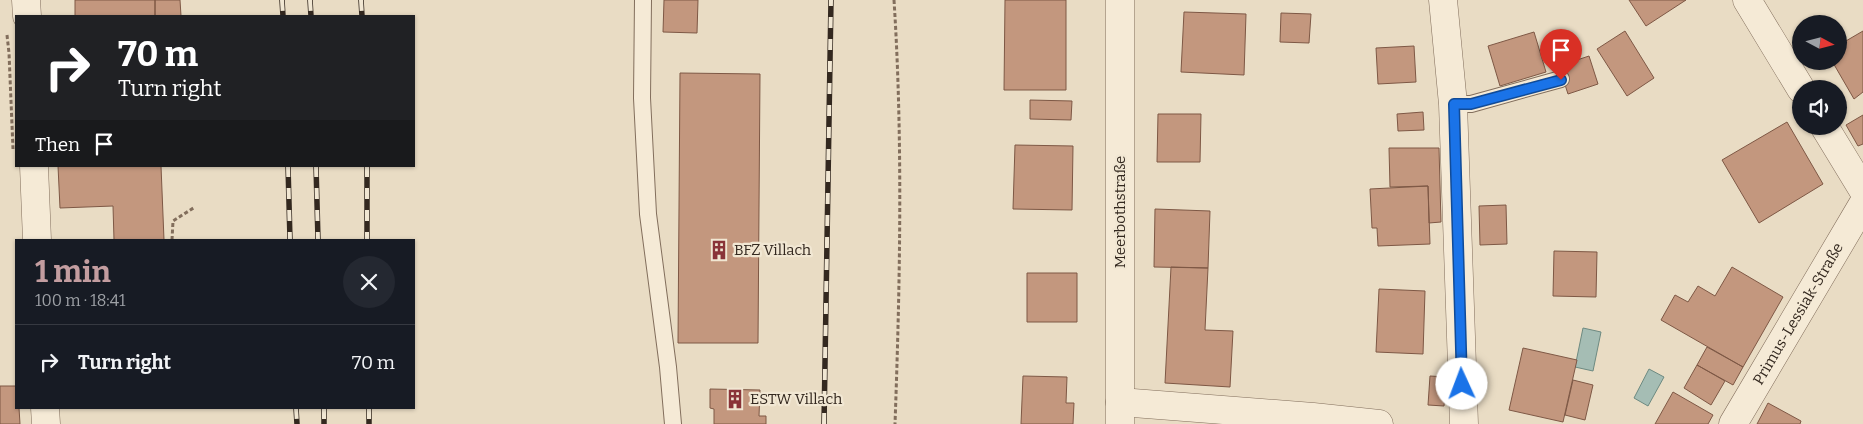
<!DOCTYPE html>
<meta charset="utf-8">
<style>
body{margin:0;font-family:Bitter,serif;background:#242831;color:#f1f3f6;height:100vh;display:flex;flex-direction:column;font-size:19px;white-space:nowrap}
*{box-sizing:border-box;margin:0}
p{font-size:16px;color:#9ea1a6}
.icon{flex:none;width:28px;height:28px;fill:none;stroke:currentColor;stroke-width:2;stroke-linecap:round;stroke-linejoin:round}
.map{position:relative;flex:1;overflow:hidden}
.side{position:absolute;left:15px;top:239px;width:400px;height:170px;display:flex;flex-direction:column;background:#171b24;border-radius:0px;box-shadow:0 1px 4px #0004}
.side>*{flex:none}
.banner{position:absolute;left:15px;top:15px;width:400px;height:152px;border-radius:0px;box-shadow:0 1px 4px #0004;background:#202124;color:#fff;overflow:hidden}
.needle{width:32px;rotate:97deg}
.buttons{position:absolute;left:1792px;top:15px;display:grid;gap:10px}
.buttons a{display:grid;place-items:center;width:55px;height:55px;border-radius:50%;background:#171b24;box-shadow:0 1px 4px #0004;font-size:25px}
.pin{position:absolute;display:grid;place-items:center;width:42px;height:42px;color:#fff;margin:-51px -21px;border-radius:50% 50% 50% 0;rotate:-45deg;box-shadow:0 0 5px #0007}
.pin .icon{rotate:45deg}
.me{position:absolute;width:55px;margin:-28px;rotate:358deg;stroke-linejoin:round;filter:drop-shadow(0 0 4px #0008)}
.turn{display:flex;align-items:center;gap:18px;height:105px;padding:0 20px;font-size:22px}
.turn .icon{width:65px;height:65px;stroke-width:2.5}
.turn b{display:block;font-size:35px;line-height:42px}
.then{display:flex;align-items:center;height:48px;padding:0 20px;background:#0003;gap:10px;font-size:19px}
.round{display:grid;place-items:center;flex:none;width:52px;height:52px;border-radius:26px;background:#242831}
.overview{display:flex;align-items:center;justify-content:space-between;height:85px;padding:0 20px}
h1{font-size:30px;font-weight:700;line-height:38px;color:#c39da0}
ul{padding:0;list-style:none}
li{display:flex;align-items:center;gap:15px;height:75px;padding:0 20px;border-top:1px solid #363941}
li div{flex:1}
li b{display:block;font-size:19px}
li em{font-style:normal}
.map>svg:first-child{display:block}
</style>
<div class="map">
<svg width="1863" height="424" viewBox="0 0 1863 424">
<rect width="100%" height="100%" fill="#e9dcc4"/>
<path fill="#a5bdb4" stroke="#6d8a81" d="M 1583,328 L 1601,332 L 1593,371 L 1575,367 Z
M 1649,369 L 1664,377 L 1648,406 L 1634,398 Z"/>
<path fill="#c3977e" stroke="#7e5845" d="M 75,0 L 155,0 L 155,16 L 75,16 Z
M 155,0 L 180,0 L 181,16 L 155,16 Z
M 664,0 L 698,0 L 697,33 L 663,32 Z
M 1005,0 L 1066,0 L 1066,90 L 1004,90 Z
M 1629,0 L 1686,0 L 1646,26 Z
M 1184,12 L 1246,14 L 1244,75 L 1181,72 Z
M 1281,13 L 1311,14 L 1309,43 L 1280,42 Z
M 1625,31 L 1654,78 L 1627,96 L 1597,49 Z
M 1863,31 L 1863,92 L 1854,99 L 1832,61 L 1839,61 L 1839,45 Z
M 1534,32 L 1546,72 L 1500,86 L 1488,46 Z
M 1414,46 L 1416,82 L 1378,84 L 1376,48 Z
M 1589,56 L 1598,84 L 1568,94 L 1559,66 Z
M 680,73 L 760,74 L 758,343 L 678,343 Z
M 1030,100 L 1072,101 L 1071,120 L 1030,119 Z
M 1423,112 L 1424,130 L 1398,131 L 1397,114 Z
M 1158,114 L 1201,114 L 1200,162 L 1157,162 Z
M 1863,115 L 1863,144 L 1858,146 L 1846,125 Z
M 1787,122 L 1823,184 L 1759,223 L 1722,160 Z
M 1015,145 L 1073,146 L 1072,210 L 1013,209 Z
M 1389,148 L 1439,148 L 1441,222 L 1429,223 L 1428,186 L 1390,187 Z
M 58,166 L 161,166 L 164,240 L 114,240 L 113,206 L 60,208 Z
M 1428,186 L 1430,244 L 1378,246 L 1377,228 L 1372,228 L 1370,189 Z
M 1506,205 L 1507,244 L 1480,245 L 1479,206 Z
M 1155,209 L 1210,211 L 1208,268 L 1154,267 Z
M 1554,251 L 1597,252 L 1596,297 L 1553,296 Z
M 1171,267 L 1208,268 L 1205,330 L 1233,331 L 1230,387 L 1165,383 Z
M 1732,267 L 1783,297 L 1743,367 L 1661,320 L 1675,295 L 1688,302 L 1698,286 L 1715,296 Z
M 1027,273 L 1077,273 L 1077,322 L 1027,322 Z
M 1379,289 L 1425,291 L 1423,354 L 1376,352 Z
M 1707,347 L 1743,367 L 1733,385 L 1697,365 Z
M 1523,348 L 1577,360 L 1563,422 L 1509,410 Z
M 1697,365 L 1725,381 L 1711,405 L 1684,388 Z
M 1023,376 L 1067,377 L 1066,403 L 1074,403 L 1073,424 L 1021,424 Z
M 1430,376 L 1446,377 L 1444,406 L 1428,405 Z
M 1573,380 L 1593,385 L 1585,420 L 1565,415 Z
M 0,386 L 16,386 L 16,408 L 19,408 L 20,424 L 0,424 Z
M 710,389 L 760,390 L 759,416 L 766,416 L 766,424 L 714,424 L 714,409 L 710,408 Z
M 1673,392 L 1713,415 L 1708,424 L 1655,424 Z
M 1768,403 L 1801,421 L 1800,424 L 1757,424 Z"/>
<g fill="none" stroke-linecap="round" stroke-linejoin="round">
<defs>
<path id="service" d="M 643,0 L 642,98 L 648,214 L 668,367 L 673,424
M 1453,104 L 1471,104 L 1561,79"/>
<g id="minor">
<path d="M 1443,0 L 1453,104 L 1464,424"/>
<path d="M 1747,0 L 1801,89"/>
<path d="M 1824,126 L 1863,190"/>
<path d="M 1120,402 L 1313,417 L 1379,424"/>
<path d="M 1120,424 L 1120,0"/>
<path id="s1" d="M 1733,424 L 1863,204"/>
</g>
<path id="tertiary" d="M 26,0 L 27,16
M 34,166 L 37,240
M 45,408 L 46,424"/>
</defs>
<use href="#service" stroke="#826e5c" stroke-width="18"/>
<use href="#minor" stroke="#826e5c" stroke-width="29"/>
<use href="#tertiary" stroke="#826e5c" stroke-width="29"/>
<path stroke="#826e5c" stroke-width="3" stroke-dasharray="4 2.5" stroke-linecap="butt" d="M 894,0 C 903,141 900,283 895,424
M 7,35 L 9,53 L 13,149
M 172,240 L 173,221 L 195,207"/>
<use href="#service" stroke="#f5ead6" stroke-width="16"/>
<use href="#minor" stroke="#f5ead6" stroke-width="28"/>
<use href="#tertiary" stroke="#f5ead6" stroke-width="28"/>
<defs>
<path id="rail" d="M 282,0 L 283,16
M 310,0 L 311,16
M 361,0 L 362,16
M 288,166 L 290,240
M 316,166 L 318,240
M 367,166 L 367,240
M 296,408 L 297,424
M 324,408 L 324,424
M 369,408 L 369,424
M 824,424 L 831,0"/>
</defs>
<use href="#rail" stroke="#33281f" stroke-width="5.5"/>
<use href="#rail" stroke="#f1e7d3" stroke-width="4" stroke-dasharray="11" stroke-linecap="butt"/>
</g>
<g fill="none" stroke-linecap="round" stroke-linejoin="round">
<defs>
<path id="route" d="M 1462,384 L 1454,104 L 1471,104 L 1561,80"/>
</defs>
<use href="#route" stroke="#114b97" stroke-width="12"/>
<use href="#route" stroke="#1a73e8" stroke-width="9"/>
</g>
<defs>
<symbol id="building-bare" viewBox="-9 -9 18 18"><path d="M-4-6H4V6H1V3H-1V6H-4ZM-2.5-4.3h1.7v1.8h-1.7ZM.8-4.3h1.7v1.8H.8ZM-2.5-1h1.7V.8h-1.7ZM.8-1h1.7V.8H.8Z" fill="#8a3338" stroke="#f1e7d3" stroke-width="2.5" paint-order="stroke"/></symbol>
</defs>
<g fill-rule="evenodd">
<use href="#building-bare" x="705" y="236" width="28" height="28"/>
<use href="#building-bare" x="721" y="385" width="28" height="28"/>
</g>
<g text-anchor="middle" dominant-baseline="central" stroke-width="4.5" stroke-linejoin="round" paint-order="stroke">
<g font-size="15" fill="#33281f" stroke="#f1e7d3">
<text transform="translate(1120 212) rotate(-90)">Meerbothstraße</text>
<text stroke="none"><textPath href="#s1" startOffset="128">Primus-Lessiak-Straße</textPath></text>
</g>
<g font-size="15" fill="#33281f" stroke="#f1e7d3" text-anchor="start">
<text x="734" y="250">BFZ Villach</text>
<text x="750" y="399">ESTW Villach</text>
</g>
</g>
</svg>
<div class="buttons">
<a><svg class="needle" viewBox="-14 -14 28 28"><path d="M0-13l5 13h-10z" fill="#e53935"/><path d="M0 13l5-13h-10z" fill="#9ea1a6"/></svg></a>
<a><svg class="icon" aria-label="sound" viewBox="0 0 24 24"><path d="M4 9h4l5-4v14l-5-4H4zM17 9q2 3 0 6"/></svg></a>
</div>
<div class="pin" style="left:1561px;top:80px;background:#d93025"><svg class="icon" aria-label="arrive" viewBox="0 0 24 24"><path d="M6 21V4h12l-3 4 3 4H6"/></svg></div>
<svg class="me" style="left:1462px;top:384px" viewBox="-20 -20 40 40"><circle r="19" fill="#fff"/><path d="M0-13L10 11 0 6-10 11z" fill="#1a73e8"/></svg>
<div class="banner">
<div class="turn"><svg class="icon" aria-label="right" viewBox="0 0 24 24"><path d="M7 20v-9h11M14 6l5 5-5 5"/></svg><div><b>70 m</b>Turn right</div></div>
<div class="then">Then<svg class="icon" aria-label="arrive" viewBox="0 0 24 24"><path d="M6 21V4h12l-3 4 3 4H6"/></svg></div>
</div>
<section class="side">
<div class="overview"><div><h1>1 min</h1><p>100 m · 18:41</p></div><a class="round"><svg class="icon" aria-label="close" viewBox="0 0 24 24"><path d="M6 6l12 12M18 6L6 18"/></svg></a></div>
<ul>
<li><svg class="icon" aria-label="right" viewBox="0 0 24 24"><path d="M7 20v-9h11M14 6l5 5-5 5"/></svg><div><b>Turn right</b></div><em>70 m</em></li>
</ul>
</section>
</div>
